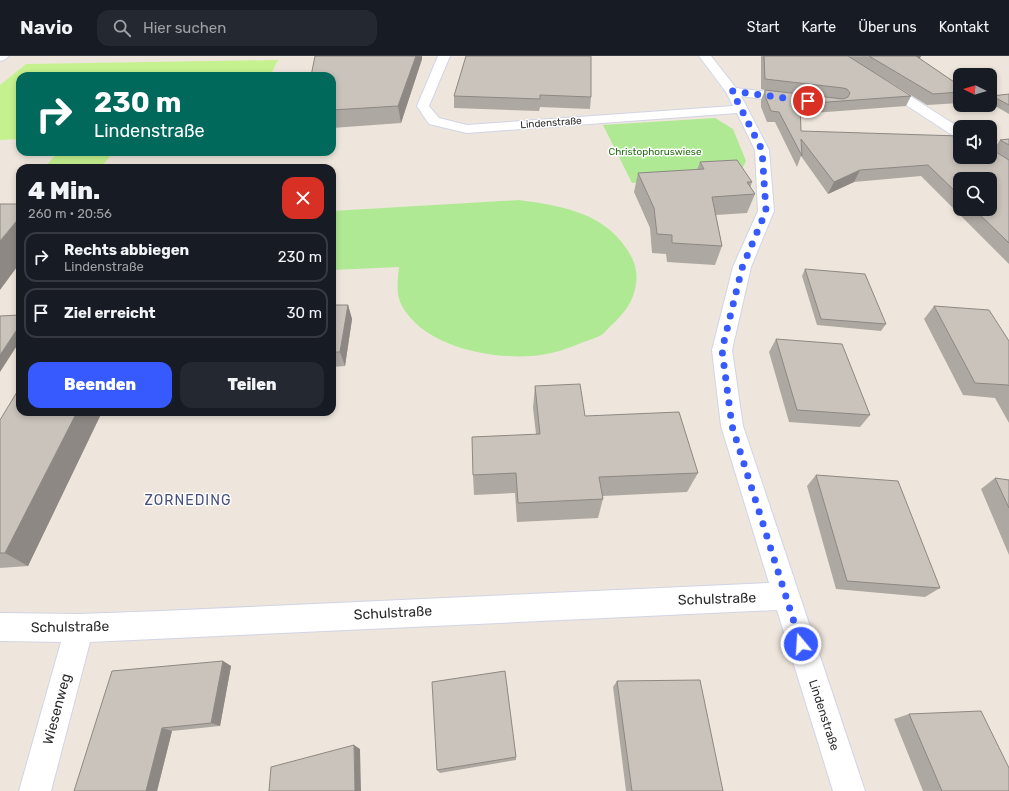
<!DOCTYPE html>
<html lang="de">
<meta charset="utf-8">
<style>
body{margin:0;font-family:Rubik,sans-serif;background:#242831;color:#f1f3f6;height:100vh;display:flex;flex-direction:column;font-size:15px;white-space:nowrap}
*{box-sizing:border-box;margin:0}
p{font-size:13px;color:#9ea1a6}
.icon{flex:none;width:22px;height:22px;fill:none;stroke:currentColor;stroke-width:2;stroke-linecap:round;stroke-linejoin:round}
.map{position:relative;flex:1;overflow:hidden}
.side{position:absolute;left:16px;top:108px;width:320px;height:252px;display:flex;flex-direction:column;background:#171b24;border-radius:12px;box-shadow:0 2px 6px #0003}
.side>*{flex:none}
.hud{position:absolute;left:16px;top:16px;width:320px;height:84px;border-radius:12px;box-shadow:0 2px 6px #0003;background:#00695c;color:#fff;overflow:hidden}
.needle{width:26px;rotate:275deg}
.tools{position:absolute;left:953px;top:12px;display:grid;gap:8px}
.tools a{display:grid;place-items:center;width:44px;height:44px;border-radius:8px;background:#171b24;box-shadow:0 2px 6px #0003;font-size:20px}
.pin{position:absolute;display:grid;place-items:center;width:34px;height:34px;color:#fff;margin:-17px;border:2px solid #fff;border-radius:50%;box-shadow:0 1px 4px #0007}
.me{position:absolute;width:44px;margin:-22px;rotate:342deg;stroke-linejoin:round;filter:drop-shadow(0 0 3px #0008)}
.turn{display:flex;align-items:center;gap:14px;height:84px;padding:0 12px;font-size:18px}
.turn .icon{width:52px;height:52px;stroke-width:2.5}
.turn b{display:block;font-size:28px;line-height:34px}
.round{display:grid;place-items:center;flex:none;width:42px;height:42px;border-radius:12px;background:#242831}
.overview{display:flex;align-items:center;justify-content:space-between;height:68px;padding:0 12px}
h1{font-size:24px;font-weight:800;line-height:30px}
.primary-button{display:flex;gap:8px;margin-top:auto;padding:8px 12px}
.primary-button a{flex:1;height:46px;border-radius:12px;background:#375aff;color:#fff;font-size:16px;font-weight:800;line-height:46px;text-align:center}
.primary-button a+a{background:#242831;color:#f1f3f6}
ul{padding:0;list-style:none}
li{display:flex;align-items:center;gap:12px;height:50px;margin:0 8px 6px;padding:0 4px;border:2px solid #363941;border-radius:12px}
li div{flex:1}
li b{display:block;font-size:15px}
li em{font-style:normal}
header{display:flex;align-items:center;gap:24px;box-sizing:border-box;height:56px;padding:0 20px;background:#171b24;border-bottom:1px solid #363941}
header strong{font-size:19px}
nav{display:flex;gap:22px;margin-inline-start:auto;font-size:14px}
.search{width:280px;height:36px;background:#242831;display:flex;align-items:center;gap:10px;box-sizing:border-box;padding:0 14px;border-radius:12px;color:#9ea1a6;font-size:15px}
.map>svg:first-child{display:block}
</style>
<header>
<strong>Navio</strong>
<div class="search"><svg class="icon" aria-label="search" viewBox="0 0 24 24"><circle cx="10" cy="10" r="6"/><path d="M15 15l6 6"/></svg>Hier suchen</div>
<nav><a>Start</a><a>Karte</a><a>Über uns</a><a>Kontakt</a></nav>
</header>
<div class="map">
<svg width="1009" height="735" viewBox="0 0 1009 735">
<rect width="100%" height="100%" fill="#eee6dc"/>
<path fill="#b0e994" d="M 715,62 L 733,73 L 746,105 L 739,119 L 632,127 L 603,69 Z
M 519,144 C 563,150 608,157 631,200 C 638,213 638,226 633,240 C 629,251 623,257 616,265 C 611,269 607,274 603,278 C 597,282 588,284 581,287 C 565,294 548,299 531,300 C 488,303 424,290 402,250 C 395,238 398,223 399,211 L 332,214 L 332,155 Z"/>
<path fill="#c6f18f" d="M 278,4 L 270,20 L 20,20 L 20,83 L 0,84 L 0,29 L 26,8 Z
M 113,96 L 101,112 L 44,112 L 57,97 Z"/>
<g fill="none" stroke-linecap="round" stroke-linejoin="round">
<defs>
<path id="street" d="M 0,0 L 9,0 L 4,4 L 0,5 Z
M 438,0 L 450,0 L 429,50 L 439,62 L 467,69 L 733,50 L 726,36 L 699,0 L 711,0 L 736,32 L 793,39 L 797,40 L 799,43 L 797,46 L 793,47 L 741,40 L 769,94 L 774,155 L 751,211 L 732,294 L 743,370 L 865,735 L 833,735 L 777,554 L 90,586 L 51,735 L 19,735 L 61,586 L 0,585 L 0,557 L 79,558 L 161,555 L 769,527 L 721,370 L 712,294 L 733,211 L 758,155 L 755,94 L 737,57 L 467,77 L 429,68 L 417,50 Z"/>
<path id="secondary" d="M 831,0 L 845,0 L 871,15 L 960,72 L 960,82 L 955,81 Z"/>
</defs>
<use href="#street" stroke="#d1d4e5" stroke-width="2"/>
<use href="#secondary" stroke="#d1d4e5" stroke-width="2"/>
<use href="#street" fill="#fff" fill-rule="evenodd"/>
<use href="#secondary" fill="#fff" fill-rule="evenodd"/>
</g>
<path fill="#ada8a1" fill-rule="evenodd" d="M 315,0 L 422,0 L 422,3 L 401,67 L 332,72 L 332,20 Z
M 466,0 L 591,41 L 590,53 L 540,51 L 539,55 L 454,52 L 454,40 Z
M 761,0 L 923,0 L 921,0 L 919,2 L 960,30 L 960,47 L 927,49 L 867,12 L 911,40 L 906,50 L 800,58 L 801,75 L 960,101 L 993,94 L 1000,84 L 1009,83 L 1009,208 L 921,120 L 854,126 L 828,138 L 801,100 L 797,111 L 775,66 L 767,66 L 761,51 L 761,44 L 765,34 L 761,33 ZM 960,123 L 990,153 L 960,153 Z
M 1009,38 L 1009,58 L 990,47 L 990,43 L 992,40 Z
M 700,106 L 752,126 L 750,132 L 755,138 L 747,157 L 716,159 L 722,190 L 715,209 L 667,206 L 666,198 L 652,197 L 650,172 L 634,136 L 638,117 L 697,114 Z
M 805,213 L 886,268 L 881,275 L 817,269 L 802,220 Z
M 332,249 L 348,249 L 352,263 L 345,310 L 332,311 Z
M 934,250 L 1009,285 L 1009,367 L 995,342 L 963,339 L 924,263 Z
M 776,283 L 870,359 L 860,371 L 789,366 L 769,296 Z
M 535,330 L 585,360 L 698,417 L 687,436 L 603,440 L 603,443 L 598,462 L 517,466 L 515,437 L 474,439 L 473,419 L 536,378 L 533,352 Z
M 20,356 L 102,356 L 28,510 L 0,512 L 0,364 Z
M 816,419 L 940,532 L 925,541 L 836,533 L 807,430 Z
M 995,422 L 1009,424 L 1009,499 L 981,433 Z
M 223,605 L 231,610 L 220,670 L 172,675 L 157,735 L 74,735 Z
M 617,625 L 723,735 L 626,735 L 613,631 Z
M 909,658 L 1009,735 L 923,735 L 894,663 Z
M 516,701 L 516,704 L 440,717 L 437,714 Z"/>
<path fill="#8d8883" d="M 416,0 L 422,0 L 422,3 L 401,67 L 398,50 Z
M 906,0 L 923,0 L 921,0 L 920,2 L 904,5 Z
M 996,88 L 990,97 L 990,90 Z
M 860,114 L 854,126 L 828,138 L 834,126 Z
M 20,161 L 20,207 L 0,234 L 0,185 Z
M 348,249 L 352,263 L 345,310 L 340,296 Z
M 20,269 L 20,285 L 0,316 L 0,299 Z
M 77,356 L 102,356 L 28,510 L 5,497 Z
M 223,605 L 231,610 L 220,670 L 211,667 Z
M 162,672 L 172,675 L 157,735 L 146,735 Z
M 354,689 L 360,693 L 361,735 L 355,735 Z"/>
<path fill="#c9c3bb" stroke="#8d8883" d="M 315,0 L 416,0 L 398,50 L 332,54 L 332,20 L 311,20 Z
M 466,0 L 591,0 L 591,41 L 540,39 L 540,43 L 454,40 Z
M 764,0 L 848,0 L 911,40 L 800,48 L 801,75 L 959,80 L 960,82 L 960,101 L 990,101 L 990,85 L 997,84 L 996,88 L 990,90 L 991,93 L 1009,104 L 1009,187 L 974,153 L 990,153 L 990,123 L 960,123 L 960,140 L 928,109 L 860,114 L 834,126 L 801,83 L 802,100 L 779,56 L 771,55 L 765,40 L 765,34 L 843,43 L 848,41 L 850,37 L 847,33 L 843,32 L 765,23 Z
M 869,0 L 916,0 L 960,30 L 960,36 L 933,38 Z
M 1009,38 L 1009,49 L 992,40 Z
M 1009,83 L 1009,89 L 1000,84 Z
M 737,104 L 752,126 L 747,126 L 755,138 L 712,141 L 722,190 L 672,187 L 672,179 L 657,178 L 654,152 L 638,117 L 704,113 L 700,106 Z
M 0,148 L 20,148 L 20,161 L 0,185 Z
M 805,213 L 865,218 L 886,268 L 821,263 Z
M 332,249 L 348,249 L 340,296 L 332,296 Z
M 934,250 L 989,254 L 1009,285 L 1009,330 L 1008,329 L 975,327 Z
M 20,259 L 20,269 L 0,299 L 0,260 Z
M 776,283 L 842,288 L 870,359 L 797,354 Z
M 580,328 L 585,360 L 679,356 L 698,417 L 599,421 L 603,443 L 518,447 L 516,417 L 473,419 L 472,381 L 540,378 L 535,330 Z
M 17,336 L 20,336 L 20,356 L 77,356 L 5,497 L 0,497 L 0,364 Z
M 816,419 L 898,425 L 940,532 L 847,525 Z
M 995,422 L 1009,424 L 1009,452 Z
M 223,605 L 211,667 L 162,672 L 146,735 L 74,735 L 112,615 Z
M 505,615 L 516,701 L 437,714 L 432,626 Z
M 700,624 L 723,735 L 632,735 L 617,625 Z
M 981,655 L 1009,712 L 1009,735 L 942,735 L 909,658 Z
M 354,689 L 355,735 L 269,735 L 271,711 Z"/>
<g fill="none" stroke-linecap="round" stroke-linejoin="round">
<path stroke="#375aff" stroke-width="7" stroke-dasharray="0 12.6" d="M 801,588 L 732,370 L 722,294 L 742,212 L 766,155 L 762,94 L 732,35 L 808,45"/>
</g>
<g text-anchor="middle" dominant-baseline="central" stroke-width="3" stroke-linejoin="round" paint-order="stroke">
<g font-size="10" fill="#2b2b2b" stroke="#fff">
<text transform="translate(551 67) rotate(-4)">Lindenstraße</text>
</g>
<g font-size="10" fill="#266e14" stroke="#fff">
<text x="655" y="96">Christophoruswiese</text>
</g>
<g font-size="12" fill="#2b2b2b" stroke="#fff">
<text transform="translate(824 659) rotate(72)">Lindenstraße</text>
</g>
<g font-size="14" letter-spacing="1" fill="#47517f" stroke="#fff">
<text x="188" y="444">ZORNEDING</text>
</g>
<g font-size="14" fill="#2b2b2b" stroke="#fff">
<text transform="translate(717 543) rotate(-2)">Schulstraße</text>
<text transform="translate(393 557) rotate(-3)">Schulstraße</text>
<text transform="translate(70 571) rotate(-1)">Schulstraße</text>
<text transform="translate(57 653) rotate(-75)">Wiesenweg</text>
</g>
</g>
</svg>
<div class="tools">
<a><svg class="needle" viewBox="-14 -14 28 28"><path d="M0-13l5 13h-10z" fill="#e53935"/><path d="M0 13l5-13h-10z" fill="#9ea1a6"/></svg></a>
<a><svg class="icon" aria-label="sound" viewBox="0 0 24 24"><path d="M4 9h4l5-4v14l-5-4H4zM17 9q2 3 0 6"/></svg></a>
<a><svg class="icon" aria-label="search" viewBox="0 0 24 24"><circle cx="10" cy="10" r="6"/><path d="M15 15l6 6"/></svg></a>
</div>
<div class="pin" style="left:808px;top:45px;background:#d93025"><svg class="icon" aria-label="arrive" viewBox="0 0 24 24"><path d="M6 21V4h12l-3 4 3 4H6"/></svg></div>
<svg class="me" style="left:801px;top:588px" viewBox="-20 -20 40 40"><circle r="17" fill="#375aff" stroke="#fff" stroke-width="3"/><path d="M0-11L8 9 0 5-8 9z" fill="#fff"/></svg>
<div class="hud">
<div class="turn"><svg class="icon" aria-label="right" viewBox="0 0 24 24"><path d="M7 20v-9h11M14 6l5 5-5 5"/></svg><div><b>230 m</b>Lindenstraße</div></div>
</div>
<section class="side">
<div class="overview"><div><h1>4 Min.</h1><p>260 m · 20:56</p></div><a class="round" style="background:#d93025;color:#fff"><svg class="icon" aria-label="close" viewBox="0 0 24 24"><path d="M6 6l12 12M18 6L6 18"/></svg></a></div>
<ul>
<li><svg class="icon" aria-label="right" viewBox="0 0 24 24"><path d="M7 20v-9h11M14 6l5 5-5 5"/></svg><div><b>Rechts abbiegen</b><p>Lindenstraße</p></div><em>230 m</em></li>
<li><svg class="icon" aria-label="arrive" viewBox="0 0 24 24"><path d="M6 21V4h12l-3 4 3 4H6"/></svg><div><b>Ziel erreicht</b></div><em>30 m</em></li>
</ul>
<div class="primary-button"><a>Beenden</a><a>Teilen</a></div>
</section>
</div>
